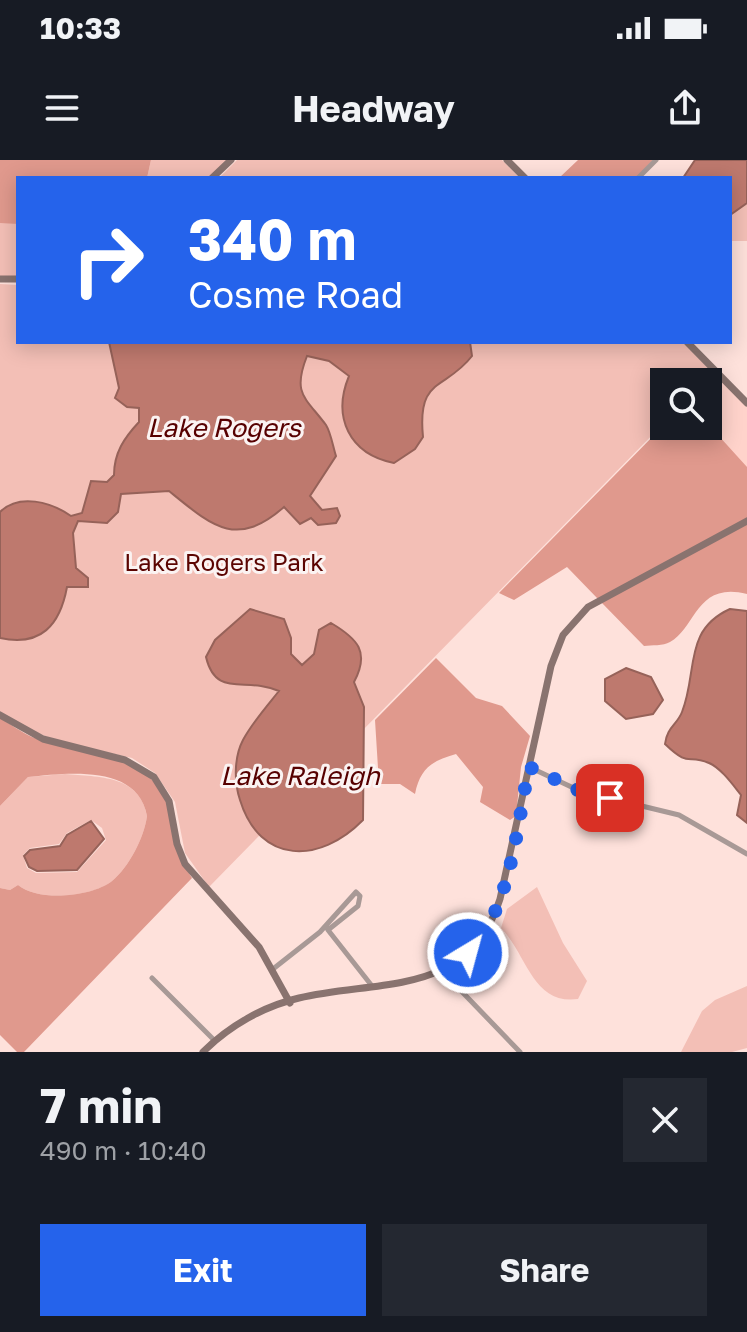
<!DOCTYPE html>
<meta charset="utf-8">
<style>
body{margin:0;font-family:"Golos Text",sans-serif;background:#242831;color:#f1f3f6;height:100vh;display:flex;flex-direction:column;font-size:30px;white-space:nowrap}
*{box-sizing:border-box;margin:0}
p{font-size:26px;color:#9ea1a6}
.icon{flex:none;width:44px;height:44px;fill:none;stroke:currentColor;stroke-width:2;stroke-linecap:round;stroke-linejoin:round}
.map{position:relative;height:892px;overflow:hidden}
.sheet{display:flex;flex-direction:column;background:#171b24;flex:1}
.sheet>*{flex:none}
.banner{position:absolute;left:16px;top:16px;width:716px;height:168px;border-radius:0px;box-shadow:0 4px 20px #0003;background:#2563eb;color:#fff;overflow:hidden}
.controls{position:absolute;left:650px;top:208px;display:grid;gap:16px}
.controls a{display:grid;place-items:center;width:72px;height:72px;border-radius:0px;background:#171b24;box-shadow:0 4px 20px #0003;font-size:40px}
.pin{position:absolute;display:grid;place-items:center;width:68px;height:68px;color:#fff;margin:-34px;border-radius:16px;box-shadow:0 4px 12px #0006}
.me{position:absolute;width:88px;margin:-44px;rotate:37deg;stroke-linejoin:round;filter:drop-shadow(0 0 6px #0008)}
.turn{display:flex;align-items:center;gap:28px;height:168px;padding:0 40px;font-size:36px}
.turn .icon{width:104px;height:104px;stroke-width:2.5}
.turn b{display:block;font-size:56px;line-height:68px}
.round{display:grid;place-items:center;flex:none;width:84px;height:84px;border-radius:0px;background:#242831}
.head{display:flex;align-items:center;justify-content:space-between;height:136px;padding:0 40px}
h1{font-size:48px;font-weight:700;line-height:60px}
.button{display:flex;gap:16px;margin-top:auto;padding:16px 40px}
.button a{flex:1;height:92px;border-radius:0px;background:#2563eb;color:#fff;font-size:32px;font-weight:700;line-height:92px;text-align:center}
.button a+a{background:#242831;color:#f1f3f6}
.status{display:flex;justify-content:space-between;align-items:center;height:56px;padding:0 40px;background:#171b24;direction:ltr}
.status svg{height:22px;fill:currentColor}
header{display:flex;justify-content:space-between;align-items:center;height:104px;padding:0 40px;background:#171b24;font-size:36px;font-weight:700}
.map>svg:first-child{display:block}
</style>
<div class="status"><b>10:33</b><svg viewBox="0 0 49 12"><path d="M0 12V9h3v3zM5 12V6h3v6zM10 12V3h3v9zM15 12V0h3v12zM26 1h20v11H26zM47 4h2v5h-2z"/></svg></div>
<header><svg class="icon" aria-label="menu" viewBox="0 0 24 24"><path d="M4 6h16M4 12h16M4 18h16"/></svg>Headway<svg class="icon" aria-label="share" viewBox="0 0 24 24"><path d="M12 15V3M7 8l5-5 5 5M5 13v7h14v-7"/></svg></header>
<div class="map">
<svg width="747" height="892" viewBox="0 0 747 892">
<rect width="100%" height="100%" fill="#fee1db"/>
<path fill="#ffd3cb" d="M 714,214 L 747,246 L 747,308 L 708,264 L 706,222 Z"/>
<path fill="#f3bfb6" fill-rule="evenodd" d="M 151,0 L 228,0 L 210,18 L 147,18 Z
M 237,0 L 502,0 L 520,18 L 219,18 Z
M 747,43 L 747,81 L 730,81 L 730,55 Z
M 10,62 L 18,64 L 18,116 L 0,117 L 0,63 Z
M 0,124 L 18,125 L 18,182 L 682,182 L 713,213 L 704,222 L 664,222 L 664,263 L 209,727 L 185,693 L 175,642 L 155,613 L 132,598 L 58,581 L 22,567 L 0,552 Z
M 65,614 C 99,617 140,615 147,656 C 144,678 129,707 112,721 C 93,737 38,742 18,725 L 10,730 L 0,728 L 0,646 L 28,617 ZM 91,660 L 102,668 L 106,680 L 77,712 L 36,713 L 27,708 L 23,695 L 30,688 L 59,684 L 67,673 Z
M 537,727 L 563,783 L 587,821 L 578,839 C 532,845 527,794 501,768 L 507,749 Z
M 747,826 L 747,888 L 732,892 L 681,892 L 702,851 L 715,840 Z"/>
<path fill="#e0998d" d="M 0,0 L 151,0 L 147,18 L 18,18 L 18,64 L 0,63 Z
M 578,0 L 653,0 L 636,18 L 559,18 Z
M 708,264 L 747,307 L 747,359 L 598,439 L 567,407 L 514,440 L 499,433 L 664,265 Z
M 747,364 L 747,434 C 696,421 696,468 670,482 C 663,486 652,485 644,486 L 601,442 Z
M 436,498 L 476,538 L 502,546 L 530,576 L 521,607 L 516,656 L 510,660 L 480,642 L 483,627 L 456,594 C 431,601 420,609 415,634 L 400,624 L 379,624 L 375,560 Z
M 0,558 C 10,564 21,572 32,577 C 75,594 140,590 164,636 C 178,662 175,693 192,718 L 24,892 L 17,892 L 0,875 L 0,728 L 10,730 L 18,725 C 38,742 92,737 112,721 C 129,707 144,678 147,656 C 138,604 68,613 28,617 L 0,646 Z"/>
<path fill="#be796e" stroke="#966259" stroke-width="2" d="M 695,0 L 747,0 L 747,43 L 730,55 L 730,18 L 683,18 Z
M 109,182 L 470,182 L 472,196 C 445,231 417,216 423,277 L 415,289 L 394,303 C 349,294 332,257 349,216 L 329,201 L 307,196 C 292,234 305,237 326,265 C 331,273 333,287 336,296 L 310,336 L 322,350 L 337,348 L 340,356 L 336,363 L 318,365 L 311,358 L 300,364 L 284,347 C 236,389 212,366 169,331 L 121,334 L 118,352 L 107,363 L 78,361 L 73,373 L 76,408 L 88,418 L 88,427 L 67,427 C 60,465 41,487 0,478 L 0,352 C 19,333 51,342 71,356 L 82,353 L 91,321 L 107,322 L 114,315 C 114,293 124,278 139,262 L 139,248 L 127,247 L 115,238 L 119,228 Z
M 250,449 L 284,459 L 291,478 L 291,494 L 302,505 L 314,494 L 319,470 L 331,463 C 358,479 370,492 354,522 L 364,547 L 363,660 C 320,704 260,705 240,640 C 234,622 234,597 243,580 C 252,563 267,546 279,531 C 245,516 216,539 206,497 L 215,480 Z
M 730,449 L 747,451 L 747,663 L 737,655 L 741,635 C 733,625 721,608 709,603 C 686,593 691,609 665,584 C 667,567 677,565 682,552 C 698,512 683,470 730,449 Z
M 626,508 L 651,517 L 663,540 L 653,554 L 626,559 L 605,541 L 605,519 Z
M 91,661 L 104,679 L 77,710 L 37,711 L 29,707 L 24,696 L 30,690 L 60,686 L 67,675 Z"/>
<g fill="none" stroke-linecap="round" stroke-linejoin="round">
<path stroke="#a89996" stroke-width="5" d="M 638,18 L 656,0
M 529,607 L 580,631 L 679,655 L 747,694
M 273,809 L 320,772 L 356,732 L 360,736 L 358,746 L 328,770 L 372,826
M 442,811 L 520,892
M 152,818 L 215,881"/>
<path stroke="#89736f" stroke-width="7" d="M 507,0 L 525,18
M 212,18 L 231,0
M 0,119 L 18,119
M 687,182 L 747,243
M 0,555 L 43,579 L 125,600 L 154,617 L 169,641 L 177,684 L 185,704 L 259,787 L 290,843
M 203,892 C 229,866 264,846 299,838 C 379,819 469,838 500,739 L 551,506 L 563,475 L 588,447 L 747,361"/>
</g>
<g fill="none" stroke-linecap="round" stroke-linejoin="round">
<path stroke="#2563eb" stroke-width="14" stroke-dasharray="0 25.2" d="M 468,793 C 511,750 517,665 529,607 L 580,631 L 610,638"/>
</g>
<g text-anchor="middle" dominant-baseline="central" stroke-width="6" stroke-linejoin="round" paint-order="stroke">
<g font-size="24" fill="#5b0401" stroke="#fbf3f2">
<text x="224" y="401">Lake Rogers Park</text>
</g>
<g font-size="26" font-style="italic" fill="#570000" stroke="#fbf3f2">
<text x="224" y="267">Lake Rogers</text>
<text x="300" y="615">Lake Raleigh</text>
</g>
</g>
</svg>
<div class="controls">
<a><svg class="icon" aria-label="search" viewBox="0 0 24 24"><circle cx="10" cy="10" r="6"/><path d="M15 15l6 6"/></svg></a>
</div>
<div class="pin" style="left:610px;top:638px;background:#d93025"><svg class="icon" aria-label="arrive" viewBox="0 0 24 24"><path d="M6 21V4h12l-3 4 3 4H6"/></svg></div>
<svg class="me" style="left:468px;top:793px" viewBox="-20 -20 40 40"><circle r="17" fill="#2563eb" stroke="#fff" stroke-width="3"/><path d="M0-11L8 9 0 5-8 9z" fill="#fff"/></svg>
<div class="banner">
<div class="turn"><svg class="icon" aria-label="right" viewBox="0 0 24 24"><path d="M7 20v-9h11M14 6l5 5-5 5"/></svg><div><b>340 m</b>Cosme Road</div></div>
</div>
</div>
<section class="sheet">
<div class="head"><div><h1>7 min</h1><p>490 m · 10:40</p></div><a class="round"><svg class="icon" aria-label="close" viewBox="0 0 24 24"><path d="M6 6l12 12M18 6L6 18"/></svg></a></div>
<div class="button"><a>Exit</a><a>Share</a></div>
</section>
